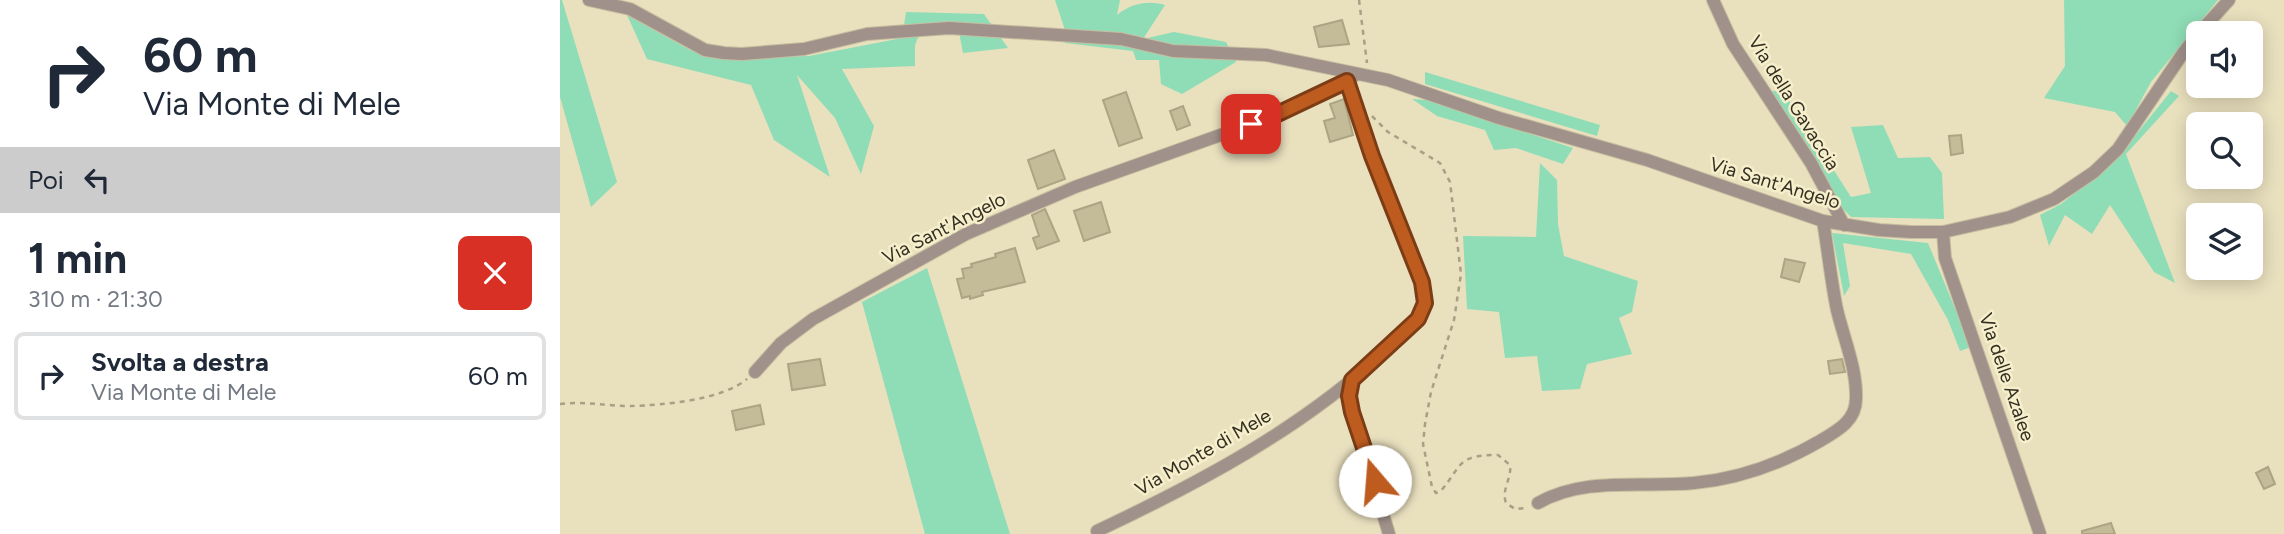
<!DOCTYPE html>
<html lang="it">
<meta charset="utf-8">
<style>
body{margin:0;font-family:Figtree,sans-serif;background:#f2f2f3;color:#1f2937;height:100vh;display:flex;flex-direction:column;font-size:26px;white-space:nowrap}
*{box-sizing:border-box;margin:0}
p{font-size:23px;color:#747a83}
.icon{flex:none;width:38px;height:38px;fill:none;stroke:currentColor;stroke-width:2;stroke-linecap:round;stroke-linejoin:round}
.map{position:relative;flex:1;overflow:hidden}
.panel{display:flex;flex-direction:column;background:#fff;width:560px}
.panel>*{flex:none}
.top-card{background:#fff;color:#1f2937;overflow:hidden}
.controls{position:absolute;left:1626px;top:21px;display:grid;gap:14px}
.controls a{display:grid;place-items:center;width:77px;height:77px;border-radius:10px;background:#fff;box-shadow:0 4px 18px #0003;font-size:35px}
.pin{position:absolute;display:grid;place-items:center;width:60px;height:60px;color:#fff;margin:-30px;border-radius:14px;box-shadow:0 4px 10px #0006}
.me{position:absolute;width:77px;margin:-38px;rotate:342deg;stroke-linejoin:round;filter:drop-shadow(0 0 5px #0008)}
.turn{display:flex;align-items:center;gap:24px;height:147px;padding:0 28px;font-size:32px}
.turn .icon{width:91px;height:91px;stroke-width:2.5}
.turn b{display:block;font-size:49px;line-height:60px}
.then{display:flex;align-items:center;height:66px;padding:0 28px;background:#0003;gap:14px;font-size:26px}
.round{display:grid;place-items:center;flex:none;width:74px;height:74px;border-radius:10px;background:#f2f2f3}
.overview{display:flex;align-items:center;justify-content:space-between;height:119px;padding:0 28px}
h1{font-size:42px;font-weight:700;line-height:52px}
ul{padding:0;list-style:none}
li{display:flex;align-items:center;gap:21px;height:88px;margin:0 14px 10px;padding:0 14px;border:4px solid #e0e1e3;border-radius:10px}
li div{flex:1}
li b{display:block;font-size:26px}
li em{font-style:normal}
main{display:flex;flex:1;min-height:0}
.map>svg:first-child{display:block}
</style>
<main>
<section class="panel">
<div class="top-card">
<div class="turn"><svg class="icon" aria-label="right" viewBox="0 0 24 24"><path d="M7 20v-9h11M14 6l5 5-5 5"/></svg><div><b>60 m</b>Via Monte di Mele</div></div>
<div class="then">Poi<svg class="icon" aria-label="left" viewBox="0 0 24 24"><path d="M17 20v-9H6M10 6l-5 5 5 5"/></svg></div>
</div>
<div class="overview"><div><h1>1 min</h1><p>310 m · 21:30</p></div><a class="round" style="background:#d93025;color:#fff"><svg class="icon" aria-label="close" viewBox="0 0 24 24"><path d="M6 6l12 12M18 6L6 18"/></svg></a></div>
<ul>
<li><svg class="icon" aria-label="right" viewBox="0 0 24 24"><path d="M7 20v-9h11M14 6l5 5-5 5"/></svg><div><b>Svolta a destra</b><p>Via Monte di Mele</p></div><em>60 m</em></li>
</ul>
</section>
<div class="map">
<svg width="1724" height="534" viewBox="0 0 1724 534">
<rect width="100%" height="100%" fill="#e9e0be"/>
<path fill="#8fddb7" d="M 0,0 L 2,0 L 57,182 L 31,207 L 0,97 Z
M 495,0 L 560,0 L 557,15 C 571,4 587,0 605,5 L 583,39 L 614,32 L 666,42 L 676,62 L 622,94 L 601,84 L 599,60 L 576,60 L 573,51 L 505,43 L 504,27 Z
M 1504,0 L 1658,0 L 1591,82 L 1567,126 L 1555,112 L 1484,98 L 1505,66 Z
M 346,12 L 424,14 L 448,48 L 403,53 L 397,22 L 364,23 L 355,45 L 355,66 L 282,69 L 314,126 L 301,174 L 275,118 L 237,75 L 270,177 L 214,140 L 191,85 L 87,59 L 67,15 L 130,50 L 165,58 L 249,56 L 342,38 Z
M 865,72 L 1040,125 L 1037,136 L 865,84 Z
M 1211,91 L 1223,91 L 1291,197 L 1311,193 L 1291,127 L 1323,125 L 1338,158 L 1370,157 L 1382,173 L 1384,219 L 1291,217 L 1281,207 Z
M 1611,91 L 1619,96 L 1566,154 L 1615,283 L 1594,272 L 1550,205 L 1532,234 L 1505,215 L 1489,246 L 1480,215 L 1501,204 L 1554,162 Z
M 852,99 L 869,100 L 1013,148 L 1003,164 L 956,148 L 934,150 L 925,130 L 877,116 Z
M 980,163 L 997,180 L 998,224 L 1004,256 L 1078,281 L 1072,312 L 1059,318 L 1072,354 L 1027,364 L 1020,389 L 982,391 L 977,356 L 945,358 L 939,312 L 907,309 L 903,236 L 976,237 Z
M 1272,233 L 1368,243 L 1411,347 L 1400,351 L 1388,320 L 1351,254 L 1283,243 L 1290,286 L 1284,296 Z
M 367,268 L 450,534 L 365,534 L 302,302 Z"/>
<path fill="#c4bb99" stroke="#aca483" stroke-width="2" d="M 782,20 L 789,44 L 759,47 L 754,27 Z
M 566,92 L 582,138 L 559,146 L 543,100 Z
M 784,99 L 793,135 L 770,142 L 764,121 L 775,118 L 770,104 Z
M 623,106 L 630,125 L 617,130 L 610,111 Z
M 1401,135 L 1403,153 L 1391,155 L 1389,136 Z
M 494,150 L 505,179 L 478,189 L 468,160 Z
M 541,202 L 550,232 L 524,241 L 514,211 Z
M 485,209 L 499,241 L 477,249 L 473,238 L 479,236 L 472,215 Z
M 455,248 L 465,282 L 422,292 L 423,295 L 410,299 L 410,296 L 402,298 L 397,279 L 404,278 L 402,269 L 412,267 L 411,264 L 436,257 L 435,254 Z
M 1225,259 L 1245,263 L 1239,282 L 1221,277 Z
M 260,359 L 265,385 L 232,390 L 228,364 Z
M 1282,359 L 1285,372 L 1270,374 L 1268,361 Z
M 200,405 L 204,424 L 176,430 L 172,411 Z
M 1708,467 L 1715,484 L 1704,489 L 1696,473 Z
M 1551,523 L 1555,534 L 1522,534 L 1522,531 Z"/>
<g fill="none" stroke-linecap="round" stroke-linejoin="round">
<defs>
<path id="minor" d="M 29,0 L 70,9 L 145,50 L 164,53 L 182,54 L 244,49 L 307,34 L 389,28 L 561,39 L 613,51 L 706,55 L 828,80 L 939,118 L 1087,160 L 1263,221 L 1319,230 L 1351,232 L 1383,232 L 1450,217 L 1494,199 L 1534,172 L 1558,149 L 1623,53 L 1638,34
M 1153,0 L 1173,44 L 1251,163 L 1284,225
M 1639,33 L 1669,0
M 1383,232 L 1385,258 L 1480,534
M 195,372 L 221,343 L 253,319 L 406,234 L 515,187 L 711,117 L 770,90 L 797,74
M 792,380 L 789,396 L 792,412 L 829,534
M 978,503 C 1025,476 1082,488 1134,483 C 1178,479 1222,463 1260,441 C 1277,431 1296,421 1296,399 C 1297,369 1284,339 1277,310 C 1271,281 1268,250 1263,221
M 537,531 C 639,483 741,429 825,351 C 837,340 855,328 862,313 C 867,304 866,296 863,287 L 804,134 L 787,81"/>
</defs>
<use href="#minor" stroke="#c5bd9f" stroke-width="14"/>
<path stroke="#a7a086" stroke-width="2.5" stroke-dasharray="5 5" stroke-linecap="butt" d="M 799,0 L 807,63
M 812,116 L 828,132 L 880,163 L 890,182 L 901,274 L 894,320 L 871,392 L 865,424 L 863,444 L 872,487 L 876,493 L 880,492 C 903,465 896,455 938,455 L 950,465 C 952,479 941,489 946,503 L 955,509 L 967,508
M 0,404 C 24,401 47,406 71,406 C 104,405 162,400 187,379"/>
<use href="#minor" stroke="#a0918a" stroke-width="12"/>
</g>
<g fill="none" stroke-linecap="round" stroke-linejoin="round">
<defs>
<path id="route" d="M 691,124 L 711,117 L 787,81 L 812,156 L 862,282 L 865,303 L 858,319 L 792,380 L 789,396 L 792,412 L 815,481"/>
</defs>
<use href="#route" stroke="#7c3c15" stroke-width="18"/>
<use href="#route" stroke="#be5c20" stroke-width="12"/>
</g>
<g text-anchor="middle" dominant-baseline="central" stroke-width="5" stroke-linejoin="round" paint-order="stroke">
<g font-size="19" fill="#332f22" stroke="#f7eecb">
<text transform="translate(1234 103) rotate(58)">Via della Gavaccia</text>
<text transform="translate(1215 183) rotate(17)">Via Sant'Angelo</text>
<text transform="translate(384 228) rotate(-27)">Via Sant'Angelo</text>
<text transform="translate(1447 377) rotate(71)">Via delle Azalee</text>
<text transform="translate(643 452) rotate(-30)">Via Monte di Mele</text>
</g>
</g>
</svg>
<div class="controls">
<a><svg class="icon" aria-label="sound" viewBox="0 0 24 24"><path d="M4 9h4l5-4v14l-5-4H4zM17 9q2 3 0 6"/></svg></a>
<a><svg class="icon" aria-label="search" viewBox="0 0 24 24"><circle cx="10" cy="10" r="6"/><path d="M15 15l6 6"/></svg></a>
<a><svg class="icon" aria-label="layers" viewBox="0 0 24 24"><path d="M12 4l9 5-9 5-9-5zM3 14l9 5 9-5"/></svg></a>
</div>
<div class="pin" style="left:691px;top:124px;background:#d93025"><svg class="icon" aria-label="arrive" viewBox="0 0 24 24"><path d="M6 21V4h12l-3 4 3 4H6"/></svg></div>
<svg class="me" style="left:815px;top:481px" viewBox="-20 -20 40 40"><circle r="19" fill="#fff"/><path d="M0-13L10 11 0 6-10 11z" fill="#be5c20"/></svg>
</div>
</main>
